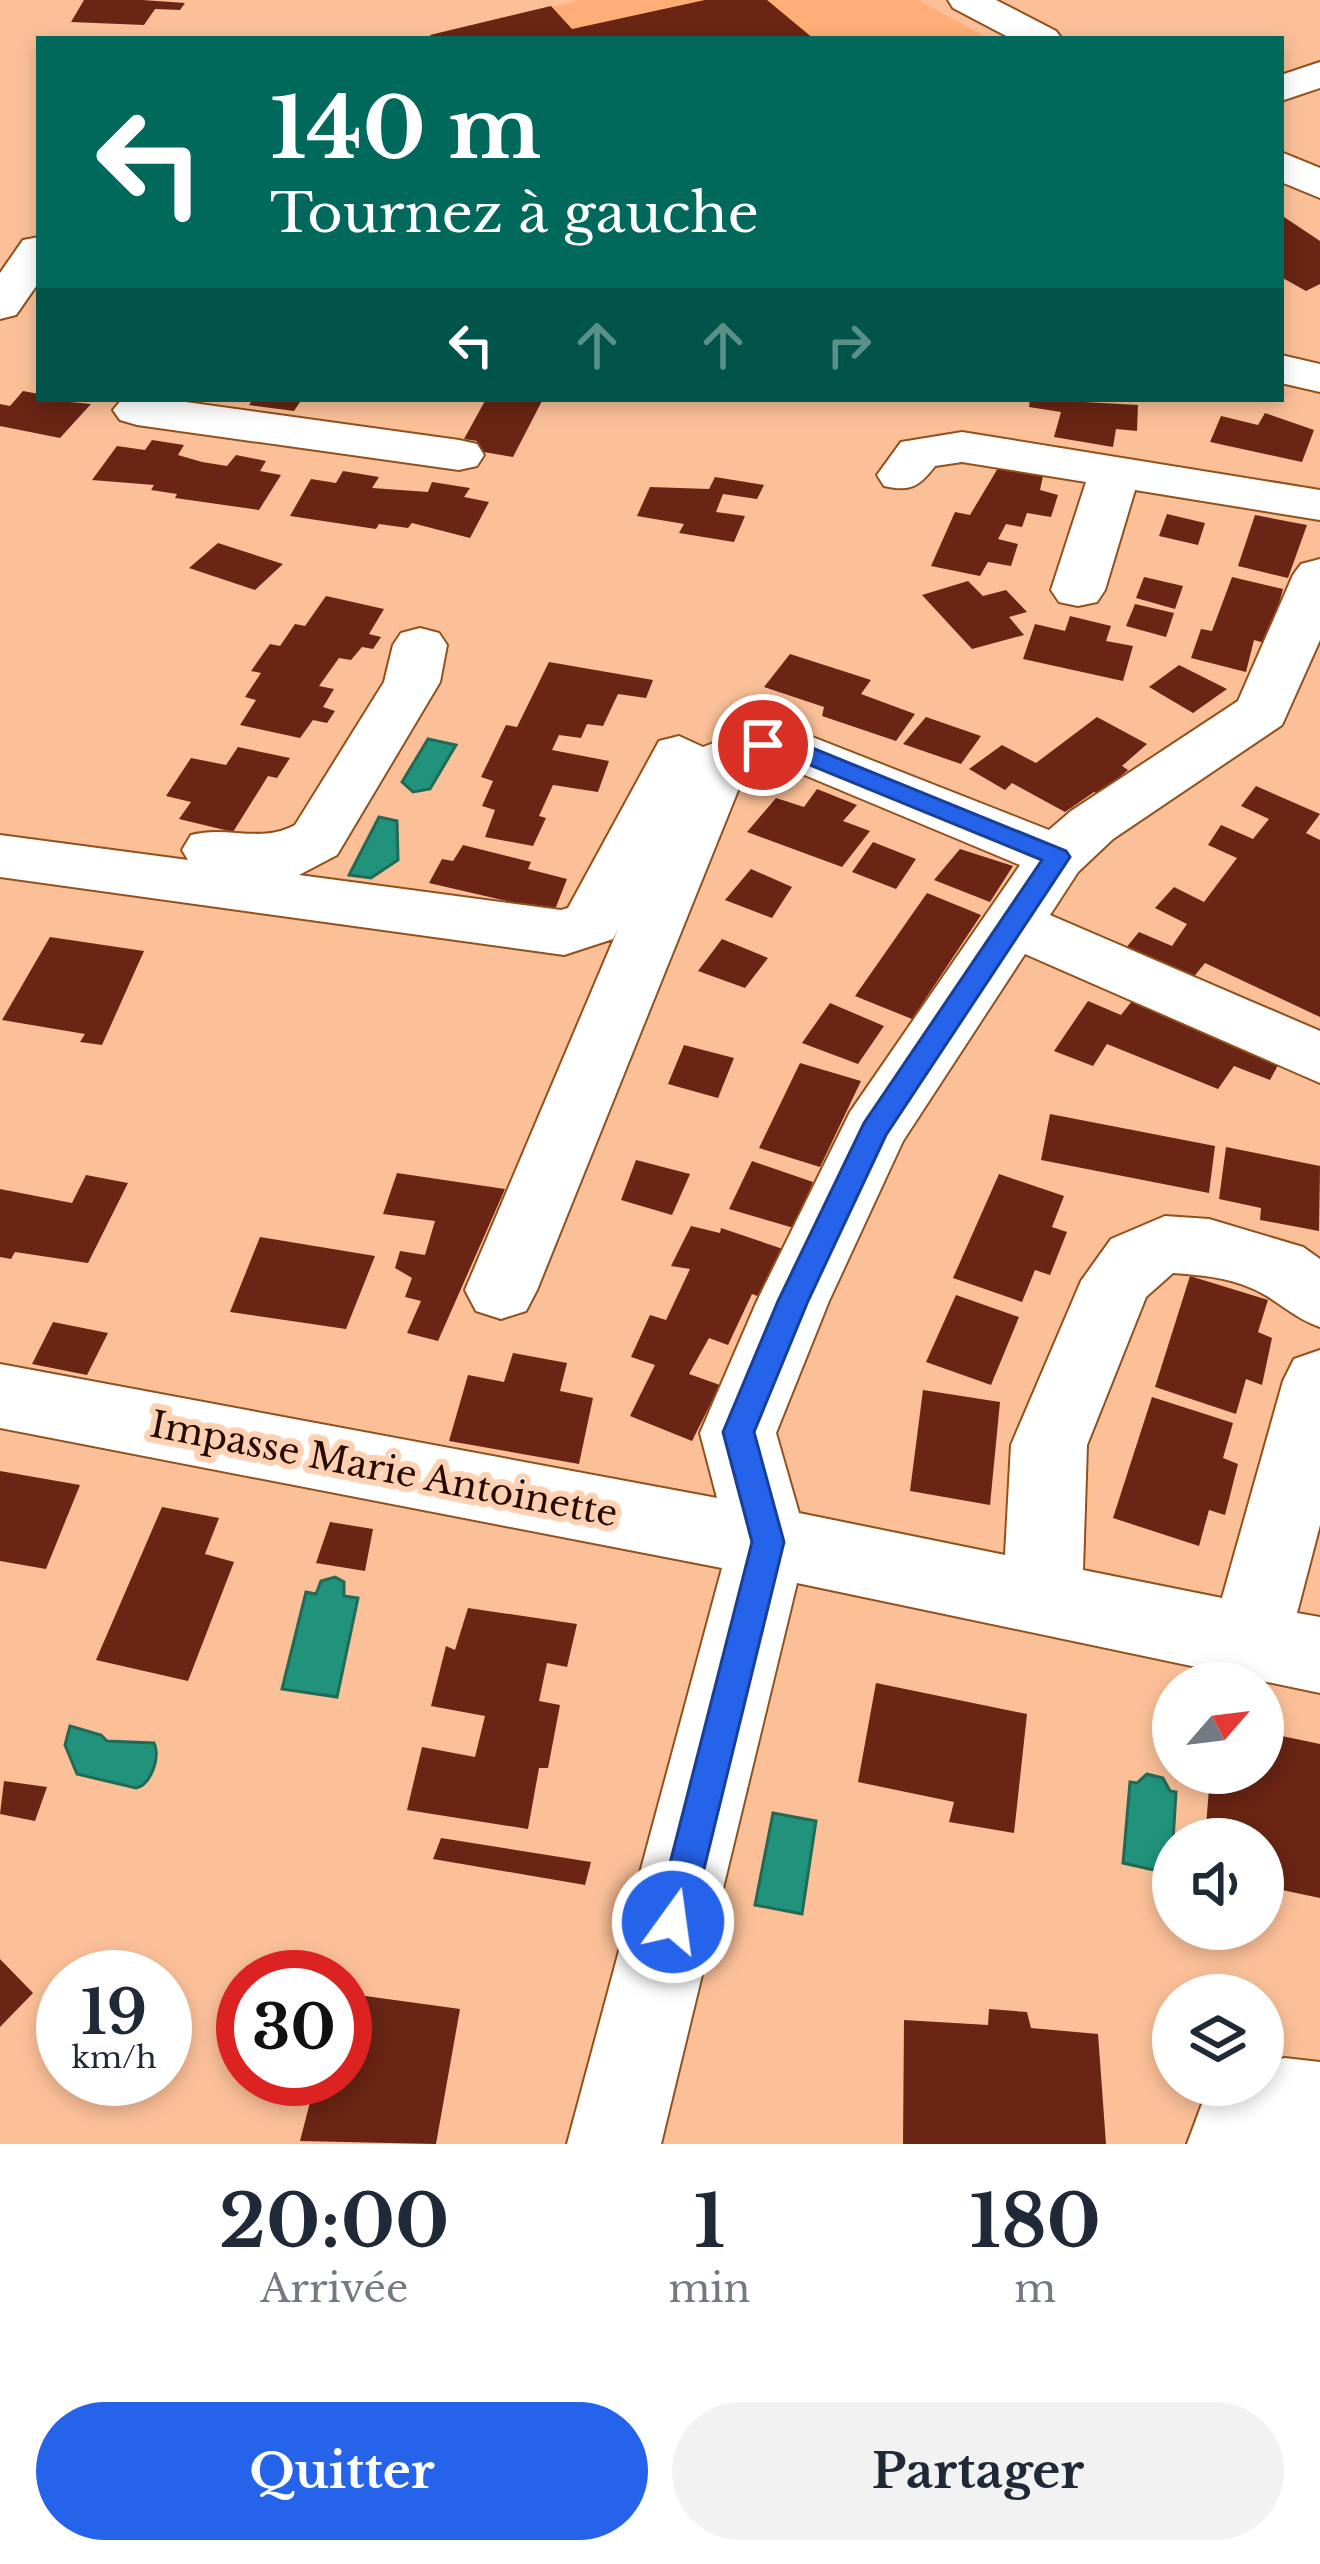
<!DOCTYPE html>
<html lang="fr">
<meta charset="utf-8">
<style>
body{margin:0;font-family:"Libre Baskerville",serif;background:#f2f2f3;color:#1f2937;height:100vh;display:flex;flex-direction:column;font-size:45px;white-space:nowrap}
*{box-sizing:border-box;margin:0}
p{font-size:39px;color:#747a83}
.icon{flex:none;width:66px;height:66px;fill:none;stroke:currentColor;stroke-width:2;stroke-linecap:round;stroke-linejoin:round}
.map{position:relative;height:2144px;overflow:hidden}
.drawer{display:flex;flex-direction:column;background:#fff;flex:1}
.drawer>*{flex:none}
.banner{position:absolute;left:36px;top:36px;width:1248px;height:366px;border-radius:0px;box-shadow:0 6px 18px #0003;background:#00695c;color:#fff;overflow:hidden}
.needle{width:78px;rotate:62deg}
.buttons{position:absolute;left:1152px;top:1662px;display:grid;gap:24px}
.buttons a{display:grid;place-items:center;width:132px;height:132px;border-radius:50%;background:#fff;box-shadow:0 6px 18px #0003;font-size:60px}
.speed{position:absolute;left:36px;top:1950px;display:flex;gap:24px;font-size:60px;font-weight:700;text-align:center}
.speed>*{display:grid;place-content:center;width:156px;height:156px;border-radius:50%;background:#fff;box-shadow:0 6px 18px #0003;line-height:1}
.speed small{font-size:30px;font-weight:400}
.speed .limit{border:18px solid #d22;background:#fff;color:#111}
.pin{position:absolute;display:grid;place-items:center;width:102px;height:102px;color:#fff;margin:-51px;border:6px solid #fff;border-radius:50%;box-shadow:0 3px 12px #0007}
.me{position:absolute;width:132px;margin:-66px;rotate:14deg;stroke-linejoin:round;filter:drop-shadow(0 0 9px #0008)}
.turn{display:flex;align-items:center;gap:42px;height:252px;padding:0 36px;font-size:54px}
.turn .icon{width:156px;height:156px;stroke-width:2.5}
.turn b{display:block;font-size:84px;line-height:102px}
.lanes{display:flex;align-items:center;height:114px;padding:0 36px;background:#0003;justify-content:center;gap:60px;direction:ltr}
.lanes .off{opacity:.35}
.eta{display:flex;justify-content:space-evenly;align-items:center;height:204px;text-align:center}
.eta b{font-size:72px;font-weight:700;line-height:84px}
.button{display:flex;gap:24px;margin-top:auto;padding:24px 36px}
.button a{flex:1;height:138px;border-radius:72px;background:#2563eb;color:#fff;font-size:48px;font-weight:700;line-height:138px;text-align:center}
.button a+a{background:#f2f2f3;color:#1f2937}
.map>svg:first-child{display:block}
</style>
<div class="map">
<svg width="1320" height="2144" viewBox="0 0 1320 2144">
<rect width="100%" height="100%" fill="#fbc098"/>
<path fill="#feae76" d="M 581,0 L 918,0 L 990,39 L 413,39 Z"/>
<path fill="#21927b" stroke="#226a56" stroke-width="3" d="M 428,739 L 456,745 L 430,789 L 413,792 L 402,782 Z
M 379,817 L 397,821 L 398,860 L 371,878 L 349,875 Z
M 335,1577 L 344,1582 L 344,1596 L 358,1598 L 337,1697 L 282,1689 L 306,1592 L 316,1594 L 321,1581 Z
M 70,1726 L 101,1735 L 107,1741 L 154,1743 C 161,1756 151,1785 136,1788 L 77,1774 L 65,1745 Z
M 1147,1774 L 1163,1778 L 1170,1791 L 1176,1792 L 1171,1874 L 1123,1863 L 1130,1782 L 1137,1783 Z
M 773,1813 L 816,1821 L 802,1914 L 755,1905 Z"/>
<path fill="#6a2514" d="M 84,0 L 142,0 L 185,3 L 180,10 L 155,9 L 144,25 L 71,22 Z
M 705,0 L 767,0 L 814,39 L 434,39 L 430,35 L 551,6 L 572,29 Z
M 1281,215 L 1320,241 L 1320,284 L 1306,291 L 1281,277 Z
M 23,391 L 39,394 L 39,399 L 91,404 L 60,438 L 0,426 L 0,404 L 10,406 Z
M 253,399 L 302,399 L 294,411 L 249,405 Z
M 486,399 L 543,399 L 513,457 L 472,450 L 477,441 L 464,439 Z
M 1030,399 L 1138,405 L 1137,431 L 1116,429 L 1113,447 L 1054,437 L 1061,412 L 1029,407 Z
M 1265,413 L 1314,430 L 1302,462 L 1210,442 L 1221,416 L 1258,425 Z
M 152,440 L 184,445 L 178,455 L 202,462 L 227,466 L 236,455 L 266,461 L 260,471 L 281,475 L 259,510 L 175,498 L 177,494 L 151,490 L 154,485 L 92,480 L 117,446 L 145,450 Z
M 998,468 L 1043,476 L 1040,490 L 1058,495 L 1051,517 L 1027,513 L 1022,527 L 1006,524 L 998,539 L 1018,544 L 1011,566 L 988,562 L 980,576 L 931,566 L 955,512 L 970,515 Z
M 343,471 L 379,477 L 372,488 L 428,492 L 432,482 L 470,488 L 464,497 L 489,502 L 470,538 L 412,523 L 408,528 L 379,524 L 376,529 L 290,516 L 311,479 L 336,483 Z
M 715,477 L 764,485 L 757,499 L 723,494 L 716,512 L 745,516 L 734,542 L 679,533 L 684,524 L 637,516 L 650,487 L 709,489 Z
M 1167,514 L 1205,523 L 1198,545 L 1159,536 Z
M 1255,515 L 1307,525 L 1288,578 L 1238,566 Z
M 218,543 L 283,564 L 255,590 L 189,568 Z
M 1144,577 L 1183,586 L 1175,609 L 1136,598 Z
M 1232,577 L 1283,589 L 1268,644 L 1254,640 L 1246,672 L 1191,658 L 1201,629 L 1212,631 Z
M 968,581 L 983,596 L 1006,590 L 1027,612 L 1009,617 L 1024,635 L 972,649 L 922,595 Z
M 326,596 L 384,609 L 369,634 L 381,637 L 373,649 L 362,647 L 351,660 L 339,658 L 319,686 L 334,689 L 323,707 L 335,711 L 327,723 L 313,720 L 300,738 L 240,725 L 256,700 L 245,697 L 261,673 L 251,671 L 270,644 L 280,646 L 295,624 L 305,626 Z
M 1135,604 L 1174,613 L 1166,637 L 1126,626 Z
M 1070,616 L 1111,626 L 1106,641 L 1133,646 L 1123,681 L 1023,659 L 1035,624 L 1065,631 Z
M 790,654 L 871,680 L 861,694 L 915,714 L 896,741 L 822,716 L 824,707 L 764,687 Z
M 549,662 L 653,680 L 646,698 L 618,694 L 603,726 L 587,724 L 581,738 L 559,735 L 552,750 L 609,761 L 598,792 L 553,785 L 539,816 L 546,818 L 533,846 L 485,837 L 495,810 L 482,806 L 493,781 L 481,777 L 506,725 L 517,727 Z
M 1179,665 L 1227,689 L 1193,713 L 1149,687 Z
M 926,717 L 981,736 L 961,764 L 903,744 Z
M 1097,717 L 1147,744 L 1122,766 L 1128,770 L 1099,794 L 1094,792 L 1065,812 L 1012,783 L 1005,790 L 969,769 L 1002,745 L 1036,763 Z
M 238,747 L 290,758 L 277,778 L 268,776 L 233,832 L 179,819 L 191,802 L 166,796 L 191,758 L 226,765 Z
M 1256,786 L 1320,814 L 1306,833 L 1320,840 L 1320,1017 L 1205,963 L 1187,985 L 1121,954 L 1139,932 L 1172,946 L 1187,924 L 1155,908 L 1174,887 L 1204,902 L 1237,858 L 1208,845 L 1221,825 L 1253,839 L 1269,819 L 1241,806 Z
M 817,789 L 857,805 L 843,821 L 870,831 L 842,867 L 747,832 L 776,798 L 804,807 Z
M 873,842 L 916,859 L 896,889 L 852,872 Z
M 463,845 L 531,862 L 528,869 L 567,879 L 554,912 L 429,883 L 442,859 L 453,861 Z
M 960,849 L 1013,866 L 990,902 L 934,880 Z
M 751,869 L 792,887 L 772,918 L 725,900 Z
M 927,893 L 981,915 L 912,1019 L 855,996 Z
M 50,937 L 144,951 L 102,1045 L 80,1042 L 85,1034 L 2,1020 Z
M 722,939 L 768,958 L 745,988 L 698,971 Z
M 1139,992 L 1284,1054 L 1270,1080 L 1234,1066 L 1218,1089 L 1107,1044 L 1093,1066 L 1054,1051 L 1088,1001 L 1121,1015 Z
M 830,1003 L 884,1026 L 858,1064 L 802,1043 Z
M 684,1045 L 734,1058 L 718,1098 L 668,1084 Z
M 800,1063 L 861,1081 L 820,1167 L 759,1148 Z
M 1050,1114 L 1215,1146 L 1209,1193 L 1041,1160 Z
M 1226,1147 L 1320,1166 L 1319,1231 L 1260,1220 L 1261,1208 L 1219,1199 Z
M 636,1160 L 690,1174 L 672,1215 L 621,1200 Z
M 752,1161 L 813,1182 L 794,1228 L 729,1209 Z
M 397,1173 L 505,1189 L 438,1341 L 407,1333 L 421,1301 L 405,1297 L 412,1278 L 395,1268 L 400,1251 L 425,1255 L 435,1221 L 383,1214 Z
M 999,1174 L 1064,1196 L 1052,1227 L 1067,1232 L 1050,1275 L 1035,1270 L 1022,1302 L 953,1278 Z
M 86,1175 L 128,1183 L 88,1263 L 15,1252 L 11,1259 L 0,1257 L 0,1189 L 72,1203 Z
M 691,1226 L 720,1233 L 721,1228 L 783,1249 L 760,1297 L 752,1294 L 728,1345 L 709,1338 L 689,1374 L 720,1385 L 692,1441 L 630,1416 L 655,1365 L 631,1357 L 650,1315 L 666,1320 L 690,1269 L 671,1266 Z
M 260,1237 L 375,1256 L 346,1329 L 230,1312 Z
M 1190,1276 L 1268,1300 L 1258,1332 L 1272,1338 L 1262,1385 L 1246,1379 L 1236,1414 L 1155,1387 Z
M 956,1295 L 1019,1317 L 991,1385 L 926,1362 Z
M 53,1322 L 108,1333 L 87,1375 L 32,1364 Z
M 513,1353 L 567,1363 L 560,1391 L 593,1398 L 579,1464 L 449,1441 L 468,1375 L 504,1382 Z
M 923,1390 L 1000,1402 L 990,1505 L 910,1491 Z
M 1152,1397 L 1233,1423 L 1223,1458 L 1238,1464 L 1225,1515 L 1209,1510 L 1199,1546 L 1113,1518 Z
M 0,1471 L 80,1485 L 46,1569 L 0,1561 Z
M 162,1507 L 219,1518 L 205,1554 L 234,1562 L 188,1681 L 96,1660 Z
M 330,1522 L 373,1529 L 365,1571 L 316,1563 Z
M 468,1608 L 577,1624 L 567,1667 L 547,1663 L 539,1701 L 560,1705 L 548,1768 L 539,1768 L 528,1829 L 407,1810 L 422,1747 L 475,1757 L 485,1716 L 431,1706 L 446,1646 L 455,1650 Z
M 876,1683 L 1027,1714 L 1014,1833 L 949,1822 L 954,1802 L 858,1782 Z
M 1263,1732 L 1320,1744 L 1320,1898 L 1263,1886 L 1263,1839 L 1205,1839 L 1210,1776 L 1233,1781 L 1234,1773 L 1263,1773 Z
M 4,1781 L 47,1787 L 35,1821 L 0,1814 Z
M 441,1838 L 591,1862 L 585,1885 L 433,1859 Z
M 0,1959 L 33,1993 L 0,2027 Z
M 358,1995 L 460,2009 L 436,2144 L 300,2141 L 316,2079 L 345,2079 L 345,2035 L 351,2036 Z
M 989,2009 L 1027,2012 L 1031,2028 L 1098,2034 L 1106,2144 L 903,2144 L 904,2020 L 988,2025 Z"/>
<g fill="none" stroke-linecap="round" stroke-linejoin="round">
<defs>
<path id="minor" d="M 1320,62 L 1320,88 L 1281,101 L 1281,75 Z
M 39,237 L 39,282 L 16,315 L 0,319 L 0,273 L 23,240 Z
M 1281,355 L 1320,364 L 1320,392 L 1281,383 Z
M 122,399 L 164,399 L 459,440 L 477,444 L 484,455 L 477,466 L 459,470 L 137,425 L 120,420 L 113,410 Z
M 962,432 L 1320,490 L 1320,520 L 1135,490 L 1105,590 L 1097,602 L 1078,606 L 1059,602 L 1051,590 L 1086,482 L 962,462 L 935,466 C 919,487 910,492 884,486 L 877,475 L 901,442 Z
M 1320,559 L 1320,640 L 1282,725 L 1113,839 L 1078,872 L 1050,915 L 1320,1031 L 1320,1083 L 1025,954 L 903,1141 L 829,1301 L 776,1433 L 799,1513 L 1005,1555 L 1011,1445 L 1081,1281 L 1111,1239 L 1165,1216 L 1209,1219 L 1303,1247 L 1320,1259 L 1320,1327 C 1293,1318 1276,1298 1251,1288 C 1226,1277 1200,1275 1173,1273 L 1146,1297 L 1087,1445 L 1083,1570 L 1222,1598 L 1283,1381 L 1294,1359 L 1320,1350 L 1320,1525 L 1297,1613 L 1320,1617 L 1320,1693 L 797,1583 L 661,2144 L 567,2144 L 722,1568 L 0,1428 L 0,1364 L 717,1498 L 700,1433 L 757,1301 L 850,1112 L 1020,865 L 783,766 L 756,766 L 745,773 L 537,1290 L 526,1311 L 501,1319 L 476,1311 L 465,1290 L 618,929 L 613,939 L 564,955 L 0,877 L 0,835 L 188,860 L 182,850 L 191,835 C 227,825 261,844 295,825 L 384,682 L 393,645 L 401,633 L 420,628 L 439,633 L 447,645 L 440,682 L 337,855 L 299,875 L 561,910 L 568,908 L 659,741 L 679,736 L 703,747 L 750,729 L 792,729 L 1049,830 L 1071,811 L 1238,701 L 1293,575 L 1301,564 Z
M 1285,2058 L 1320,2062 L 1320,2144 L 1187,2144 L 1209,2085 L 1263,2085 L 1263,2063 Z"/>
<path id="major" d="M 948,0 L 996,0 L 1056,31 L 1062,39 L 1012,39 L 953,8 Z
M 1281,152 L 1320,168 L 1320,198 L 1281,182 Z"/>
</defs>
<use href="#minor" stroke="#92511c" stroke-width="4"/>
<use href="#major" stroke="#92511c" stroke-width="4"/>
<use href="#minor" fill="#fff" fill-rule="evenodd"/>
<use href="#major" fill="#fff" fill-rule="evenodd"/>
</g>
<path fill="#2563eb" stroke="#184099" stroke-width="3" d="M 763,737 L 800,743 L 1066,851 L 1070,857 L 886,1135 L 808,1301 L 754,1432 L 784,1542 L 691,1922 L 686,1935 L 673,1940 L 660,1935 L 655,1922 L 752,1542 L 723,1432 L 778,1301 L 864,1123 L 1042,860 L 788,756 L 754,750 L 754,739 Z"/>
<g text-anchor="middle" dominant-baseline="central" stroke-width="12" stroke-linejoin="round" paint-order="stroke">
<g font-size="36" fill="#260c00" stroke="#fed1b3">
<text transform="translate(384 1469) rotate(11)">Impasse Marie Antoinette</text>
</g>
</g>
</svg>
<div class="buttons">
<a><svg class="needle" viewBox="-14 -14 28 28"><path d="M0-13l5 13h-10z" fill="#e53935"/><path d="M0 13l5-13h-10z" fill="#747a83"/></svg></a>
<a><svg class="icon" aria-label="sound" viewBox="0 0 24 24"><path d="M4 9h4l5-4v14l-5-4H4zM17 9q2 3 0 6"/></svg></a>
<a><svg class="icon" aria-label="layers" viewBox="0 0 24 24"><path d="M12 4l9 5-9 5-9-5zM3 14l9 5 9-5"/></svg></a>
</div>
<div class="speed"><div>19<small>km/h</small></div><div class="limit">30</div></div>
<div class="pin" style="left:763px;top:745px;background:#d93025"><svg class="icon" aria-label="arrive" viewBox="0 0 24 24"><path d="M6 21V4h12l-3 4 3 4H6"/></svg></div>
<svg class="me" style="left:673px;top:1922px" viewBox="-20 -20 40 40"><circle r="17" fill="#2563eb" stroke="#fff" stroke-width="3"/><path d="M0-11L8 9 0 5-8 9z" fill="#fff"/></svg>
<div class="banner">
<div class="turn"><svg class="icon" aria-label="left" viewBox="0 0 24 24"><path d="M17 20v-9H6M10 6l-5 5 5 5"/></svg><div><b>140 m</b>Tournez à gauche</div></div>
<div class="lanes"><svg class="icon" aria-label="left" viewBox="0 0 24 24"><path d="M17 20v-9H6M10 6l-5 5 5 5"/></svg><svg class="icon off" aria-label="ahead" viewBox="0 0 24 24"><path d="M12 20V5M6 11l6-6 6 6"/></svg><svg class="icon off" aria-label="ahead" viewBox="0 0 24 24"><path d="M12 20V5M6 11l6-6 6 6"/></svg><svg class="icon off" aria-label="right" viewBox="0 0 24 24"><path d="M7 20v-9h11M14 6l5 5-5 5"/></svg></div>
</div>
</div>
<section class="drawer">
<div class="eta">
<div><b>20:00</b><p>Arrivée</p></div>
<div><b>1</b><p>min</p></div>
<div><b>180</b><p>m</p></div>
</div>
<div class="button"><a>Quitter</a><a>Partager</a></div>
</section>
